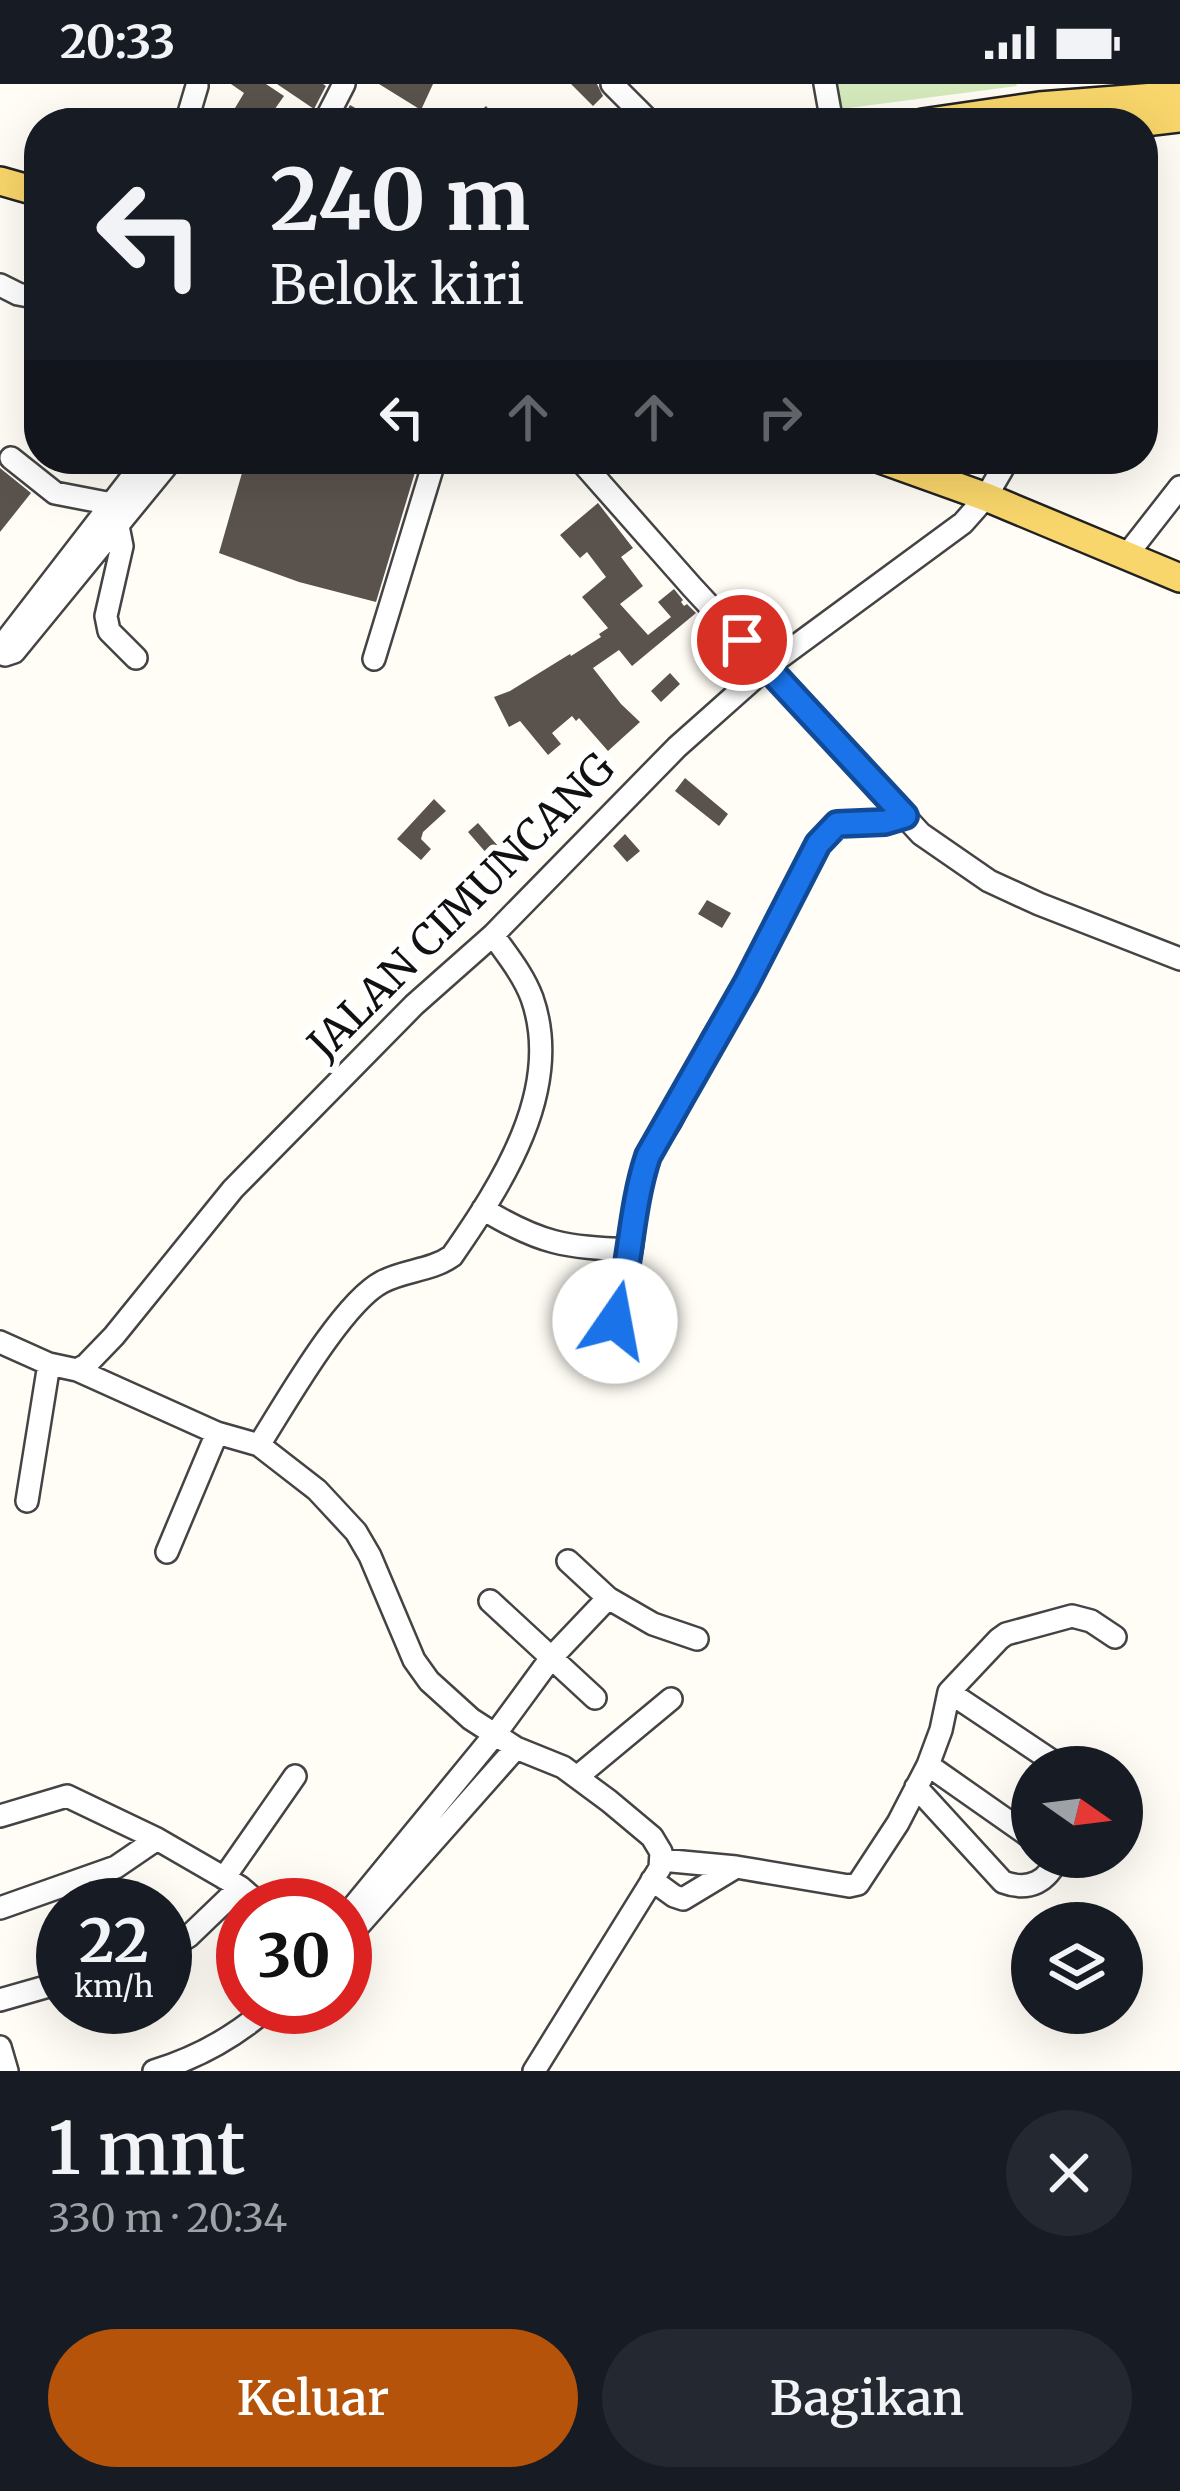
<!DOCTYPE html>
<html lang="id">
<meta charset="utf-8">
<style>
body{margin:0;font-family:Merriweather,serif;background:#242831;color:#f1f3f6;height:100vh;display:flex;flex-direction:column;font-size:45px;white-space:nowrap}
*{box-sizing:border-box;margin:0}
p{font-size:39px;color:#9ea1a6}
.icon{flex:none;width:66px;height:66px;fill:none;stroke:currentColor;stroke-width:2;stroke-linecap:round;stroke-linejoin:round}
.map{position:relative;height:1987px;overflow:hidden}
.sheet{display:flex;flex-direction:column;background:#171b24;flex:1}
.sheet>*{flex:none}
.top-card{position:absolute;left:24px;top:24px;width:1134px;height:366px;border-radius:48px;box-shadow:0 12px 48px #0002;background:#171b24;color:#f1f3f6;overflow:hidden}
.needle{width:78px;rotate:104deg}
.controls{position:absolute;left:1011px;top:1662px;display:grid;gap:24px}
.controls a{display:grid;place-items:center;width:132px;height:132px;border-radius:50%;background:#171b24;box-shadow:0 12px 48px #0002;font-size:60px}
.speed{position:absolute;left:36px;top:1794px;display:flex;gap:24px;font-size:60px;font-weight:700;text-align:center}
.speed>*{display:grid;place-content:center;width:156px;height:156px;border-radius:50%;background:#171b24;box-shadow:0 12px 48px #0002;line-height:1}
.speed small{font-size:30px;font-weight:400}
.speed .limit{border:18px solid #d22;background:#fff;color:#111}
.pin{position:absolute;display:grid;place-items:center;width:102px;height:102px;color:#fff;margin:-51px;border:6px solid #fff;border-radius:50%;box-shadow:0 3px 12px #0007}
.me{position:absolute;width:132px;margin:-66px;rotate:12deg;stroke-linejoin:round;filter:drop-shadow(0 0 9px #0008)}
.turn{display:flex;align-items:center;gap:42px;height:252px;padding:0 48px;font-size:54px}
.turn .icon{width:156px;height:156px;stroke-width:2.5}
.turn b{display:block;font-size:84px;line-height:102px}
.lanes{display:flex;align-items:center;height:114px;padding:0 48px;background:#0003;justify-content:center;gap:60px;direction:ltr}
.lanes .off{opacity:.35}
.round{display:grid;place-items:center;flex:none;width:126px;height:126px;border-radius:63px;background:#242831}
.head{display:flex;align-items:center;justify-content:space-between;height:204px;padding:0 48px}
h1{font-size:72px;font-weight:600;line-height:90px}
.cta{display:flex;gap:24px;margin-top:auto;padding:24px 48px}
.cta a{flex:1;height:138px;border-radius:72px;background:#b45309;color:#fff;font-size:48px;font-weight:600;line-height:138px;text-align:center}
.cta a+a{background:#242831;color:#f1f3f6}
.status{display:flex;justify-content:space-between;align-items:center;height:84px;padding:0 60px;background:#171b24;direction:ltr}
.status svg{height:33px;fill:currentColor}
.map>svg:first-child{display:block}
</style>
<div class="status"><b>20:33</b><svg viewBox="0 0 49 12"><path d="M0 12V9h3v3zM5 12V6h3v6zM10 12V3h3v9zM15 12V0h3v12zM26 1h20v11H26zM47 4h2v5h-2z"/></svg></div>
<div class="map">
<svg width="1180" height="1987" viewBox="0 0 1180 1987">
<rect width="100%" height="100%" fill="#fffdf5"/>
<path fill="#d5ebbd" d="M 838,0 L 1016,0 L 1017,2 L 841,25 Z"/>
<path fill="#5a524d" d="M 231,0 L 266,0 L 284,12 L 265,39 L 226,39 L 244,9 Z
M 277,0 L 323,0 L 326,2 L 314,25 Z
M 379,0 L 433,0 L 421,26 Z
M 571,0 L 597,0 L 603,12 L 593,22 Z
M 350,21 L 382,39 L 347,39 L 342,36 Z
M 486,22 L 501,39 L 467,39 Z
M 246,375 L 419,375 L 376,518 L 299,498 L 219,469 Z
M 0,384 L 31,409 L 0,448 Z
M 598,419 L 633,464 L 621,473 L 643,502 L 620,520 L 648,551 L 671,533 L 658,518 L 674,505 L 683,516 L 681,518 L 684,522 L 687,520 L 696,529 L 632,582 L 619,566 L 593,584 L 621,620 L 640,638 L 608,667 L 579,634 L 576,637 L 572,632 L 552,649 L 561,660 L 548,671 L 520,637 L 509,643 L 494,613 L 510,607 L 570,570 L 571,572 L 601,553 L 599,550 L 608,544 L 582,513 L 606,493 L 587,468 L 580,474 L 560,451 Z
M 670,589 L 680,600 L 661,618 L 651,607 Z
M 685,694 L 728,730 L 719,742 L 675,707 Z
M 434,715 L 446,727 L 423,748 L 421,755 L 431,765 L 421,776 L 397,755 Z
M 478,739 L 498,762 L 488,771 L 468,748 Z
M 625,750 L 640,767 L 627,778 L 613,762 Z
M 707,816 L 731,829 L 722,844 L 698,830 Z"/>
<g fill="none" stroke-linecap="round" stroke-linejoin="round">
<defs>
<path id="minor" d="M 612,0 L 651,39
M 825,0 L 832,39
M 67,39 L 68,37
M 186,39 L 197,2
M 324,39 L 344,0
M 0,201 L 18,210 L 39,214
M 11,374 L 55,409 L 112,420
M 146,375 L 4,559 L 2,566 L 5,571 L 14,568 L 172,375
M 579,375 L 692,503 L 921,750 L 989,797 L 1039,820 L 1180,875
M 116,432 L 122,462 L 106,532 L 109,547 L 136,574
M 1126,472 L 1180,403
M 374,575 L 435,375
M 483,1125 C 541,1160 564,1163 631,1166
M 0,1258 L 49,1280 L 77,1286 L 86,1281 L 114,1252 L 233,1105 L 414,921 L 493,851 L 677,663 L 767,583 L 963,439 L 986,413 L 1008,375
M 596,1270 L 615,1237 L 623,1208 L 623,1194 L 631,1166 L 639,1100 L 648,1072 L 670,1038 L 713,954 L 746,900 L 818,760 L 837,740 L 885,738 L 905,732
M 77,1286 L 217,1349 L 259,1361 L 317,1406 L 356,1448 L 370,1472 L 414,1576 L 429,1597 L 471,1635 L 516,1664 L 563,1683 L 609,1717 L 652,1753 L 661,1768 L 660,1784 L 534,1987
M 259,1361 C 285,1320 342,1219 382,1198 C 404,1186 431,1187 452,1172 C 502,1100 564,1005 532,914 C 523,890 507,871 493,851
M 27,1417 L 49,1280
M 167,1468 L 217,1349
M 568,1477 L 608,1514
M 490,1517 L 595,1614
M 949,1608 L 1061,1683
M 928,1681 L 1032,1754
M 577,1693 L 671,1615
M 916,1703 L 1003,1798 C 1030,1808 1048,1797 1058,1773
M 0,1732 L 67,1712 L 157,1755
M 661,1776 L 736,1783 L 849,1802 L 858,1800 L 898,1739 L 928,1681 L 941,1646 L 949,1608 L 999,1555 L 1006,1550 L 1072,1532 L 1091,1537 L 1115,1553
M 224,1794 L 295,1692
M 652,1796 L 674,1812 L 683,1815 L 736,1783
M 240,1803 L 261,1821
M 0,1824 L 116,1783 L 157,1755 L 240,1803 L 189,1852 L 165,1867
M 345,1833 L 496,1649 L 551,1574 L 608,1514 L 653,1540 L 697,1555
M 345,1857 L 516,1664
M 0,1916 L 63,1898
M 0,1963 L 7,1987
M 154,1987 C 197,1974 235,1953 269,1923"/>
<path id="major" d="M 922,39 L 1039,22 L 1180,11
M 1136,39 L 1180,34
M 0,97 L 39,108
M 880,375 L 986,413 L 1180,494"/>
</defs>
<use href="#minor" stroke="#444" stroke-width="26"/>
<use href="#major" stroke="#222" stroke-width="32"/>
<use href="#minor" stroke="#fff" stroke-width="21"/>
<use href="#major" stroke="#f9d66b" stroke-width="27"/>
</g>
<g fill="none" stroke-linecap="round" stroke-linejoin="round">
<defs>
<path id="route" d="M 615,1237 C 631,1183 630,1126 648,1072 L 746,900 L 818,760 L 837,740 L 885,738 L 905,732 L 742,556"/>
</defs>
<use href="#route" stroke="#114b97" stroke-width="30"/>
<use href="#route" stroke="#1a73e8" stroke-width="21"/>
</g>
<g text-anchor="middle" dominant-baseline="central" stroke-width="12" stroke-linejoin="round" paint-order="stroke">
<g font-size="42" fill="#111" stroke="#fff">
<text transform="translate(461 822) rotate(-45)">JALAN CIMUNCANG</text>
</g>
</g>
</svg>
<div class="controls">
<a><svg class="needle" viewBox="-14 -14 28 28"><path d="M0-13l5 13h-10z" fill="#e53935"/><path d="M0 13l5-13h-10z" fill="#9ea1a6"/></svg></a>
<a><svg class="icon" aria-label="layers" viewBox="0 0 24 24"><path d="M12 4l9 5-9 5-9-5zM3 14l9 5 9-5"/></svg></a>
</div>
<div class="speed"><div>22<small>km/h</small></div><div class="limit">30</div></div>
<div class="pin" style="left:742px;top:556px;background:#d93025"><svg class="icon" aria-label="arrive" viewBox="0 0 24 24"><path d="M6 21V4h12l-3 4 3 4H6"/></svg></div>
<svg class="me" style="left:615px;top:1237px" viewBox="-20 -20 40 40"><circle r="19" fill="#fff"/><path d="M0-13L10 11 0 6-10 11z" fill="#1a73e8"/></svg>
<div class="top-card">
<div class="turn"><svg class="icon" aria-label="left" viewBox="0 0 24 24"><path d="M17 20v-9H6M10 6l-5 5 5 5"/></svg><div><b>240 m</b>Belok kiri</div></div>
<div class="lanes"><svg class="icon" aria-label="left" viewBox="0 0 24 24"><path d="M17 20v-9H6M10 6l-5 5 5 5"/></svg><svg class="icon off" aria-label="ahead" viewBox="0 0 24 24"><path d="M12 20V5M6 11l6-6 6 6"/></svg><svg class="icon off" aria-label="ahead" viewBox="0 0 24 24"><path d="M12 20V5M6 11l6-6 6 6"/></svg><svg class="icon off" aria-label="right" viewBox="0 0 24 24"><path d="M7 20v-9h11M14 6l5 5-5 5"/></svg></div>
</div>
</div>
<section class="sheet">
<div class="head"><div><h1>1 mnt</h1><p>330 m · 20:34</p></div><a class="round"><svg class="icon" aria-label="close" viewBox="0 0 24 24"><path d="M6 6l12 12M18 6L6 18"/></svg></a></div>
<div class="cta"><a>Keluar</a><a>Bagikan</a></div>
</section>
